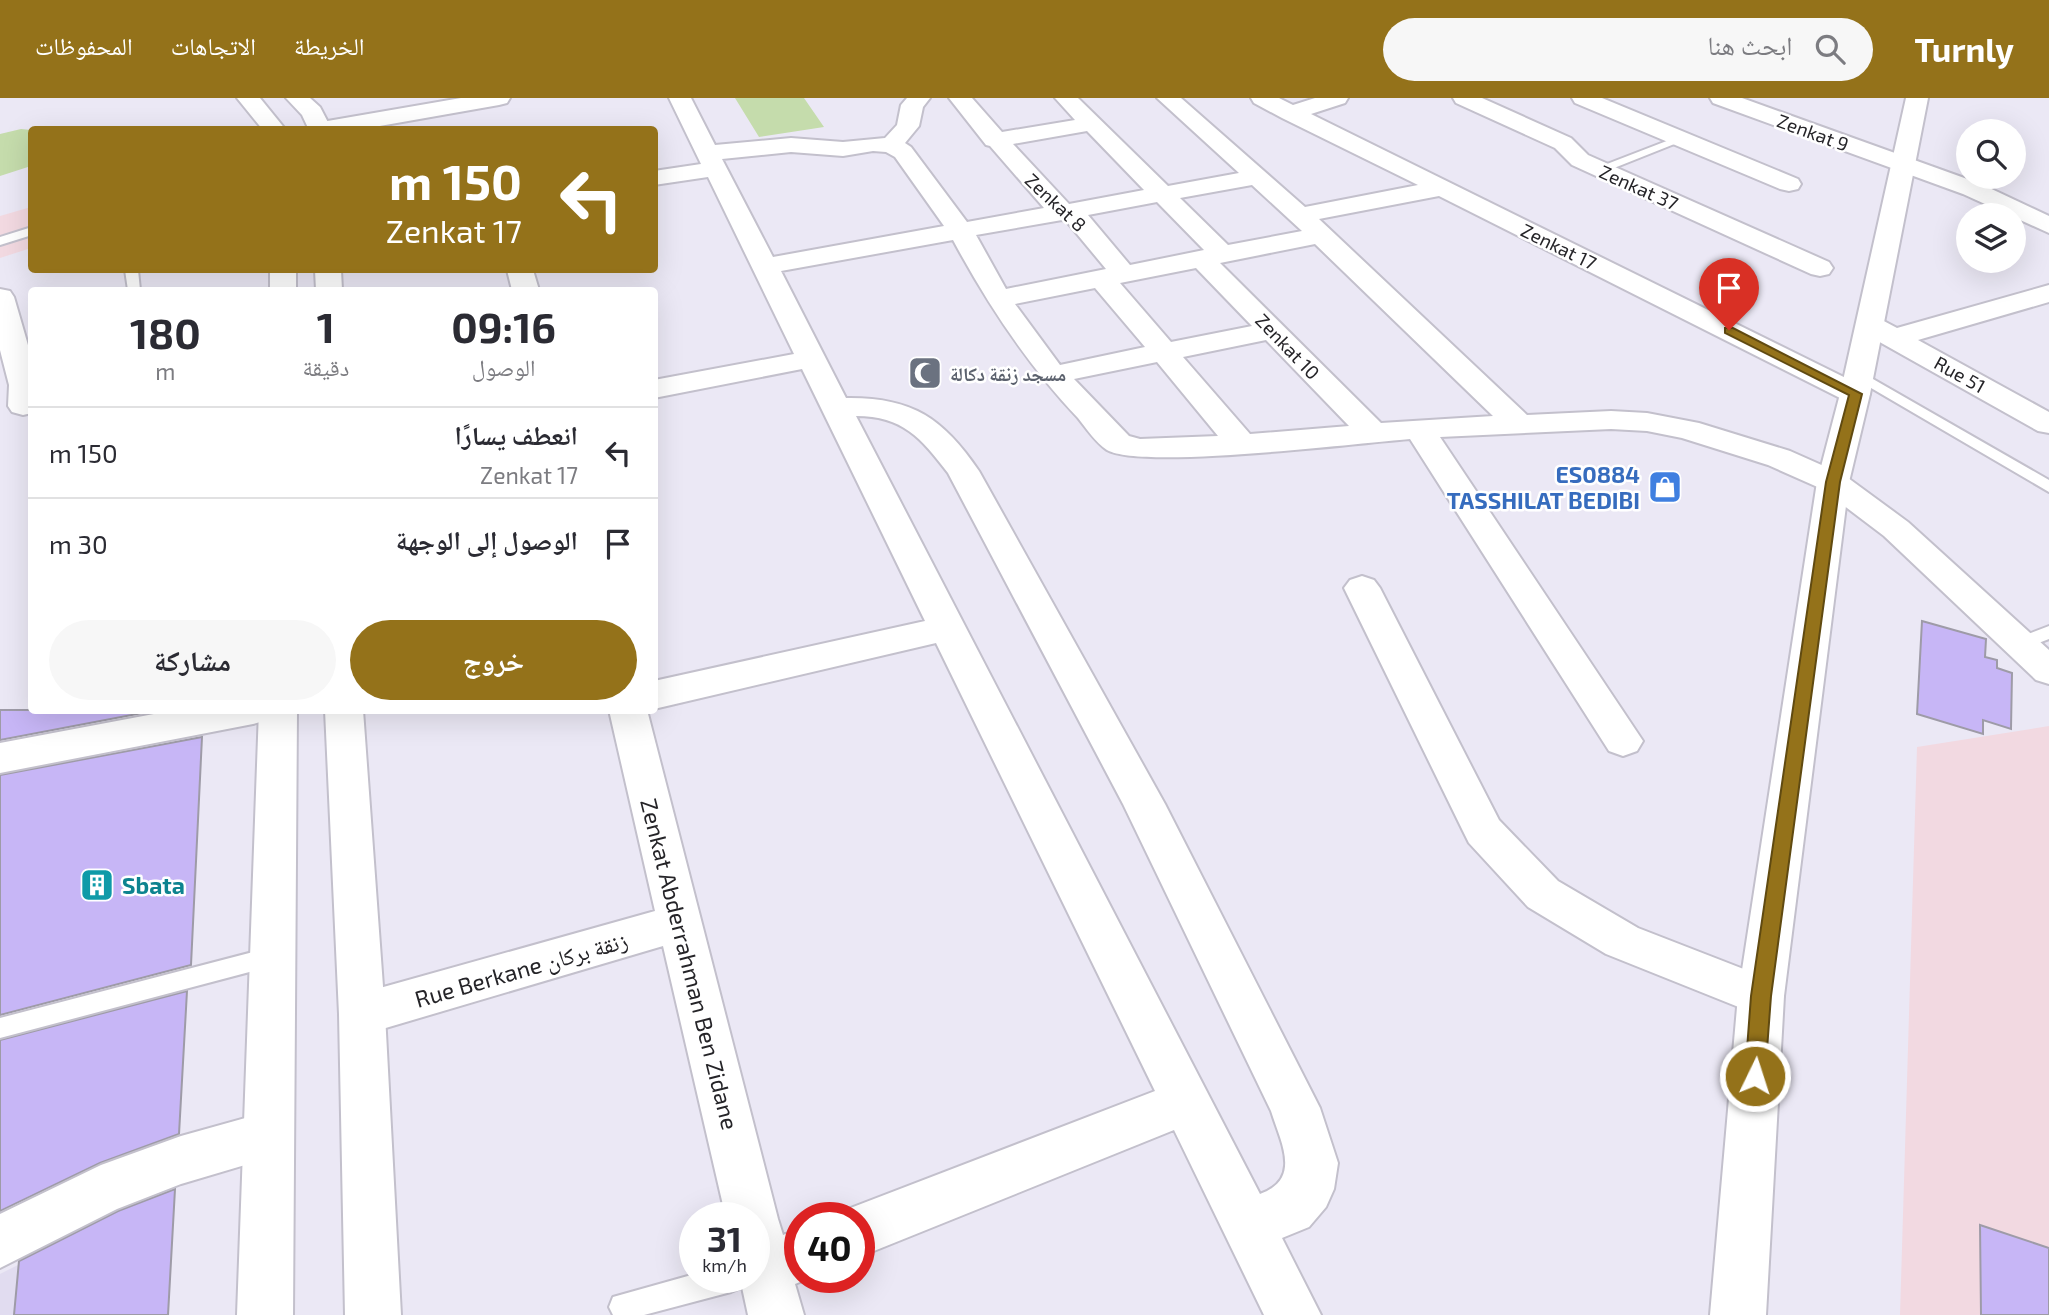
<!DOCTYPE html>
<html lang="ar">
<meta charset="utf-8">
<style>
body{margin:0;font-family:"Exo 2","Noto Naskh Arabic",sans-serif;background:#f7f7f7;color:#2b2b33;direction:rtl;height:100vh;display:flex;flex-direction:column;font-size:26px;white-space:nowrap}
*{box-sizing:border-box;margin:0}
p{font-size:23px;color:#7c7c81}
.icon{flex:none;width:38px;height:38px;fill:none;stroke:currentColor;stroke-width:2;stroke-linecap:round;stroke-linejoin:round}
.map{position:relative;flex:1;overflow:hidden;direction:ltr}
.details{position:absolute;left:28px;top:189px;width:630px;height:427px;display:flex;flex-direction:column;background:#fff;border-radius:7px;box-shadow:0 7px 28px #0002;direction:rtl}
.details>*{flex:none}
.hud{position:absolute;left:28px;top:28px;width:630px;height:147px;border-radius:7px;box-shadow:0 7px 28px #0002;direction:rtl;background:#94721a;color:#fff;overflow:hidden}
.buttons{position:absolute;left:1956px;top:21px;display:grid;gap:14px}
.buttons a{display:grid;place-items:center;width:70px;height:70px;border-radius:50%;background:#fff;box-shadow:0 7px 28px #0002;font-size:35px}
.speed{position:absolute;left:679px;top:1104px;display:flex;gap:14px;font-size:35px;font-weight:700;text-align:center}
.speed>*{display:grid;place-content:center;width:91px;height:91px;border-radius:50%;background:#fff;box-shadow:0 7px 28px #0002;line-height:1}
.speed small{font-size:18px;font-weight:400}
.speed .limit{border:10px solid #d22;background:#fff;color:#111}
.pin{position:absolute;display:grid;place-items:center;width:60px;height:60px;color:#fff;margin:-72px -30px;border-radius:50% 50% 50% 0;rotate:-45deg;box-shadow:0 0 7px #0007}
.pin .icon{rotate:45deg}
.me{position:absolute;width:77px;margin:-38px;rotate:4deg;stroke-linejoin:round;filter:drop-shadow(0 0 5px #0008)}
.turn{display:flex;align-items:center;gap:24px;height:147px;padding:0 21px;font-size:32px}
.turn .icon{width:91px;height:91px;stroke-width:2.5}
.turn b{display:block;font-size:49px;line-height:60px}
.eta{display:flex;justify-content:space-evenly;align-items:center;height:119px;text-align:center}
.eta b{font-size:42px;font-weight:700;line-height:49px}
.button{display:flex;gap:14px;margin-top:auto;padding:14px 21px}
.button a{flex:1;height:80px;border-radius:42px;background:#94721a;color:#fff;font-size:28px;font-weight:700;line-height:80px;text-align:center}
.button a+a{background:#f7f7f7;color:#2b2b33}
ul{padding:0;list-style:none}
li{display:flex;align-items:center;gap:21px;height:91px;padding:0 21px;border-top:2px solid #e1e1e2}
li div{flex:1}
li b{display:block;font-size:26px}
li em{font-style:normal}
header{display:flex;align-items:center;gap:42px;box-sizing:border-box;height:98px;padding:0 35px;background:#94721a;color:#fff}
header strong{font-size:33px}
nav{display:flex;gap:38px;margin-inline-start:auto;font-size:24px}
.search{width:490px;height:63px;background:#f7f7f7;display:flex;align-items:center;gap:18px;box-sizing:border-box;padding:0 24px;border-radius:38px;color:#7c7c81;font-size:26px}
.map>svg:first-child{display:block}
</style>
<header>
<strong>Turnly</strong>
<div class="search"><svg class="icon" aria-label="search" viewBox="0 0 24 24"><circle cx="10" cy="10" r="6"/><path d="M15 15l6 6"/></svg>ابحث هنا</div>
<nav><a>الخريطة</a><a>الاتجاهات</a><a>المحفوظات</a></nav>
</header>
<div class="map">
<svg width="2049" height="1217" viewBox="0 0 2049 1217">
<rect width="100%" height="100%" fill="#ebe8f5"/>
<path fill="#e1dcf0" d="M 30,1161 L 24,1217 L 0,1217 L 0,1176 Z"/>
<path fill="#f2d9e1" d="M 31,109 L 31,150 L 0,160 L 0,118 Z
M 2049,628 L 2049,1217 L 1900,1217 L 1917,649 Z"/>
<path fill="#c5dcac" d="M 735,0 L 804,0 L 824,29 L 759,39 Z
M 21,31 L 31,32 L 31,68 L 0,78 L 0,36 Z"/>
<path fill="#c7b6f6" stroke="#9e9ba7" stroke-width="2" d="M 1922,523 L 1986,541 L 1985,559 L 1997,562 L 1997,570 L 2012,575 L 2011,631 L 1983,622 L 1983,636 L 1917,616 Z
M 0,612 L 158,612 L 0,642 Z
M 202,639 L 191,867 L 0,917 L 0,677 Z
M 187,893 L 179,1036 L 100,1065 L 0,1113 L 0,942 Z
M 175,1091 L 168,1217 L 14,1217 L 19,1163 L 118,1113 Z
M 1980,1127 L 2049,1150 L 2049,1217 L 1981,1217 Z"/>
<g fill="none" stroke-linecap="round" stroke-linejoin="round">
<defs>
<path id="lane" d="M 1677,39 L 1687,41 L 1604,74 L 1594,71 Z
M 32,129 L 32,137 L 0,147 L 0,139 Z
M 125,172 L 138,172 L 140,192 L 128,192 Z
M 1859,273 L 2049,382 L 2049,394 L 1854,280 L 1852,277 Z
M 2049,528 L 2049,541 L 2020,552 L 2013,550 L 2011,546 L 2013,542 Z
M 272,849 L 280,852 L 283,859 L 280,866 L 0,940 L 0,920 Z
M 695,1176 L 695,1180 L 745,1180 L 741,1190 L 731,1194 L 644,1217 L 613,1217 L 609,1209 L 613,1199 Z"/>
<path id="street" d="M 461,0 L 510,0 L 507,5 L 499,7 L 357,32 L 305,32 L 308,27 L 316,25 Z
M 669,0 L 691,0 L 715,47 L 791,40 L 843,44 L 885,40 L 897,27 L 901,7 L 907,0 L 930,0 L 923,9 L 919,28 L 905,45 L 911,49 L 967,124 L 1044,110 L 990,48 L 986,47 L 949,0 L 972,0 L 1002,34 L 1075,22 L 1055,0 L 1078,0 L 1168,88 L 1239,75 L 1157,0 L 1181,0 L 1305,109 L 1418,87 L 1282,20 L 1254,5 L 1251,0 L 1279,0 L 1293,7 L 1315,0 L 1348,0 L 1345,5 L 1311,16 L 1866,290 L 1870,296 L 1866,302 L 1855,305 L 1844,302 L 1439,98 L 1319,121 L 1527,317 L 1611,313 L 1647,315 L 1699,325 L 1790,353 L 1844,377 L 1908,424 L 2049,552 L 2049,586 L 2036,582 L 1884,438 L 1822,391 L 1768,367 L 1682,340 L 1647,333 L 1611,331 L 1440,339 L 1643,643 L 1637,653 L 1623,658 L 1609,653 L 1410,341 C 1358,345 1142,372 1107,352 C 1096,345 1086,330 1078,320 C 1027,266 988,207 953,142 L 781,173 L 846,300 C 912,299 943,320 979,373 L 1165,706 L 1320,1010 L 1338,1065 L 1334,1091 L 1326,1109 L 1309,1129 L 1282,1140 L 1321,1217 L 1264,1217 L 1174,1032 L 859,1159 L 859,1120 L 838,1120 L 840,1114 L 1155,993 L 936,545 L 654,611 L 654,583 L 925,523 L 802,271 L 654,300 L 654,282 L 794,256 L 708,79 L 654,87 L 654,73 L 701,66 ZM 1087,33 L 1144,92 L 1069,106 L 1013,46 ZM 873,53 L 886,54 L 895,59 L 944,128 L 773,159 L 722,61 L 791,54 L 843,58 ZM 1252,87 L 1302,133 L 1228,147 L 1180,100 ZM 1157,104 L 1204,152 L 1130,167 L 1088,117 ZM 1062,122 L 1067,124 L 1106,171 L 1006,191 L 976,137 ZM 1315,146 L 1493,318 L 1381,325 L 1220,165 ZM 1196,170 L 1252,228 L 1171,244 L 1120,185 ZM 1095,190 L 1145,249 L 1060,267 L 1015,206 ZM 1266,242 L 1349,328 L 1250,336 L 1183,259 ZM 1157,264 L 1218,338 L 1140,341 L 1129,338 L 1074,281 ZM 856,318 C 903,318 921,340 948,375 L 1123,706 L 1271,1013 C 1281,1045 1302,1081 1260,1096 Z
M 1453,0 L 1482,0 L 1571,40 L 1588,57 L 1829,164 L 1833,170 L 1829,176 L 1820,178 L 1811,176 L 1572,67 L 1555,50 L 1456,5 Z
M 1572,0 L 1602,0 L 1798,81 L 1801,86 L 1798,91 L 1789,93 L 1780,91 L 1575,5 Z
M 1710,0 L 1742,0 L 1981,86 L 2049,118 L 2049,135 L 1963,96 L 1713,5 Z
M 507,172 L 533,172 L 539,192 L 512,192 Z
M 2049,187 L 2049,204 L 1918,242 L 2049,314 L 2049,335 L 2038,333 L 1860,233 L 1856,227 L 1860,221 L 1870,219 L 1880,221 L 1897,230 Z
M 0,191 L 10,193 L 14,199 L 32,261 L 32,315 L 23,317 L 12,314 L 8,308 L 9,287 L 0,252 Z
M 1362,478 L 1374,482 L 1380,490 L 1499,722 L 1558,783 L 1638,830 L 1777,884 L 1784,898 L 1777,912 L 1761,918 L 1606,856 L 1528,809 L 1469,745 L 1463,733 L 1344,490 L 1350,482 Z
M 175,612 L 272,612 L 267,622 L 253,626 L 0,675 L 0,645 Z
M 609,612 L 647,612 L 778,1121 L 783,1137 L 800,1130 L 800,1180 L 810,1180 L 795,1186 L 804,1217 L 748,1217 L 740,1180 L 754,1180 L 754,1120 L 726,1120 L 663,848 L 362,937 L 345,931 L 339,916 L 345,901 L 362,895 L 655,813 Z
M 267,1014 L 285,1021 L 292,1038 L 285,1055 L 181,1086 L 117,1111 L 0,1170 L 0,1116 L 101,1067 L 181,1038 Z"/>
<path id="secondary" d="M 237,0 L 260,0 L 286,32 L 263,32 Z
M 286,0 L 310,0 L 320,9 L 332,32 L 309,32 L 302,17 Z
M 1906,0 L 1928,0 L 1870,296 L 1849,384 L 1784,898 L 1766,1217 L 1710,1217 L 1738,898 L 1817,384 L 1840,296 Z
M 270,172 L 296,172 L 296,192 L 270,192 Z
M 315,172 L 341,172 L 342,192 L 316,192 Z
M 259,612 L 297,612 L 293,1217 L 237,1217 Z
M 325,612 L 363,612 L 385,916 L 401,1217 L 345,1217 L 339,916 Z"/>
</defs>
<use href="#lane" stroke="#c3c0cc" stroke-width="4"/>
<use href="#street" stroke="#c3c0cc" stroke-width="4"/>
<use href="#secondary" stroke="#c3c0cc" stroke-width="4"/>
<use href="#lane" fill="#fff" fill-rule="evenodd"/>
<use href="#street" fill="#fff" fill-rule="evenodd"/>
<use href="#secondary" fill="#fff" fill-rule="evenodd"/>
</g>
<path fill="#94721a" stroke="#604a11" stroke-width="2" d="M 1725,230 L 1733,230 L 1862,296 L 1840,384 L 1771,898 L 1765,978 L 1762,984 L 1755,987 L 1748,984 L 1745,978 L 1751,898 L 1826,384 L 1849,297 L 1725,235 Z"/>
<defs>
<symbol id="mosque-square" viewBox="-11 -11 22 22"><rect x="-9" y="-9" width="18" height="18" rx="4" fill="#6b7280" stroke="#fff"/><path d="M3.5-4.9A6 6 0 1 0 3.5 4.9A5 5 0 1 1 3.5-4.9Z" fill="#fff"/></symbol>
<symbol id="shop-square" viewBox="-11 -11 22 22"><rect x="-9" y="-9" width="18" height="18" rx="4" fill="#3f7fe0" stroke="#fff"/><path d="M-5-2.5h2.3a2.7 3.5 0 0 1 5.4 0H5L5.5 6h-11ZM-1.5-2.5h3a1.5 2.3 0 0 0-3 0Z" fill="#fff"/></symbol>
<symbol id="building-square" viewBox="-11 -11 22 22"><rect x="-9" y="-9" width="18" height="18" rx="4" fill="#0f9aa8" stroke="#fff"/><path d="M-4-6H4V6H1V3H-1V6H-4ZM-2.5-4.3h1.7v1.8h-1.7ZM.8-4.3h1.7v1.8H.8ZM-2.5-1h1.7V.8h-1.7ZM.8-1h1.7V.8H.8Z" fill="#fff"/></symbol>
</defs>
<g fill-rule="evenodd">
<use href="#mosque-square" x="906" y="256" width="38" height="38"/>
<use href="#shop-square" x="1646" y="370" width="38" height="38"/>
<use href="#building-square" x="78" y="768" width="38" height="38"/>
</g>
<g text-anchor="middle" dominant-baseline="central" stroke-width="5" stroke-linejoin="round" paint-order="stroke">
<g font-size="19" fill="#252428" stroke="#fff">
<text transform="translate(1813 34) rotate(20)">Zenkat 9</text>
<text transform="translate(1639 89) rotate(24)">Zenkat 37</text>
<text transform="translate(1056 104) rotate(43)">Zenkat 8</text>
<text transform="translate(1559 148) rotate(26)">Zenkat 17</text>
<text transform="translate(1288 248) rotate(46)">Zenkat 10</text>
<text transform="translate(1960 276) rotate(29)">Rue 51</text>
</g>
<g font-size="19" font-weight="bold" fill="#5b616d" stroke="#fff" text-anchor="start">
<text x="950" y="275">مسجد زنقة دكالة</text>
</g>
<g font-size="23" font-weight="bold" fill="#366cbe" stroke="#fff" text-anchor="end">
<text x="1640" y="376">ES0884<tspan x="1640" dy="26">TASSHILAT BEDIBI</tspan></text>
</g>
<g font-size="23" font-weight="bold" fill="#0d838f" stroke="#fff" text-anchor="start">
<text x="122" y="787">Sbata</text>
</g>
<g font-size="23" fill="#252428" stroke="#fff">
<text transform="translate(690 866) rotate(76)">Zenkat Abderrahman Ben Zidane</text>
<text transform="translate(521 871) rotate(-16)">Rue Berkane زنقة بركان</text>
</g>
</g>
</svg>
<div class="buttons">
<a><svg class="icon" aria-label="search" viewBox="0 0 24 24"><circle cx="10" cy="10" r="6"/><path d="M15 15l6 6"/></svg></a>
<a><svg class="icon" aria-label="layers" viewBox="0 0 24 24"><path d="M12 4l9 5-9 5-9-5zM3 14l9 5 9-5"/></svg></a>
</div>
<div class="speed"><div>31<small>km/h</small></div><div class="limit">40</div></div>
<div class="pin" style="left:1729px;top:232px;background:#d93025"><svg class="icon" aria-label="arrive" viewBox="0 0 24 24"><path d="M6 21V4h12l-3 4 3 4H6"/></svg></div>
<svg class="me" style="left:1755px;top:978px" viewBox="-20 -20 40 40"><circle r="17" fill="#94721a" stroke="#fff" stroke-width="3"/><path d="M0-11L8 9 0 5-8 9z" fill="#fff"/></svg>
<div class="hud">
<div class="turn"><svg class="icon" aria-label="left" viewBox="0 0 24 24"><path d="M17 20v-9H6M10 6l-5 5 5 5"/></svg><div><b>150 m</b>Zenkat 17</div></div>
</div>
<section class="details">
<div class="eta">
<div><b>09:16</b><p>الوصول</p></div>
<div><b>1</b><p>دقيقة</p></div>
<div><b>180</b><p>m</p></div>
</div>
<ul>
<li><svg class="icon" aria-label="left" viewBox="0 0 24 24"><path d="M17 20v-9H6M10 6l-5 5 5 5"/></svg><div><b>انعطف يسارًا</b><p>Zenkat 17</p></div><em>150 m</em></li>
<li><svg class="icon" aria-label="arrive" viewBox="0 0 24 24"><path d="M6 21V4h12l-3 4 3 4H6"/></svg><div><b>الوصول إلى الوجهة</b></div><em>30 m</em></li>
</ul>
<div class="button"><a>خروج</a><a>مشاركة</a></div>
</section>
</div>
